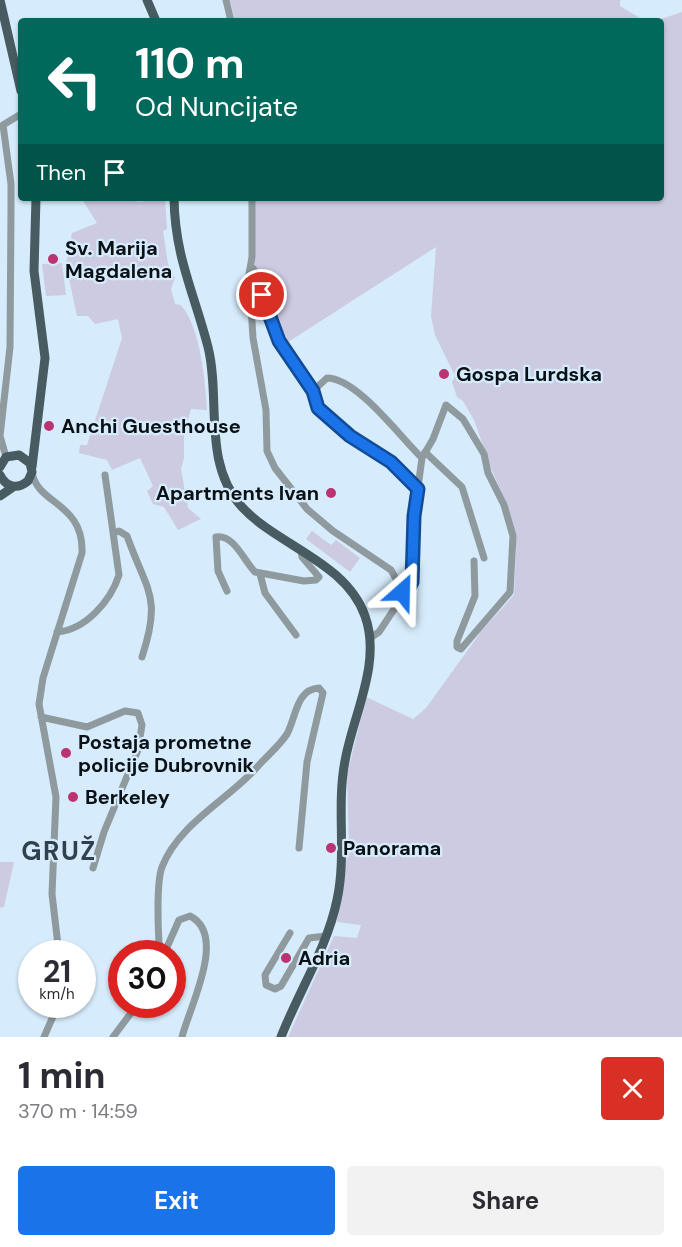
<!DOCTYPE html>
<meta charset="utf-8">
<style>
body{margin:0;font-family:"DM Sans",sans-serif;background:#f2f2f3;color:#2b2b33;height:100vh;display:flex;flex-direction:column;font-size:22px;white-space:nowrap}
*{box-sizing:border-box;margin:0}
p{font-size:20px;color:#7c7c81}
.icon{flex:none;width:33px;height:33px;fill:none;stroke:currentColor;stroke-width:2;stroke-linecap:round;stroke-linejoin:round}
.map{position:relative;height:1037px;overflow:hidden}
.drawer{display:flex;flex-direction:column;background:#fff;flex:1}
.drawer>*{flex:none}
.top-card{position:absolute;left:18px;top:18px;width:646px;height:183px;border-radius:6px;box-shadow:0 2px 4px #0004;background:#00695c;color:#fff;overflow:hidden}
.speed{position:absolute;left:18px;top:940px;display:flex;gap:12px;font-size:30px;font-weight:700;text-align:center}
.speed>*{display:grid;place-content:center;width:78px;height:78px;border-radius:50%;background:#fff;box-shadow:0 2px 4px #0004;line-height:1}
.speed small{font-size:15px;font-weight:400}
.speed .limit{border:9px solid #d22;background:#fff;color:#111}
.pin{position:absolute;display:grid;place-items:center;width:51px;height:51px;color:#fff;margin:-26px;border:3px solid #fff;border-radius:50%;box-shadow:0 2px 6px #0007}
.me{position:absolute;width:66px;margin:-33px;rotate:25deg;stroke-linejoin:round;filter:drop-shadow(0 0 4px #0008)}
.turn{display:flex;align-items:center;gap:21px;height:126px;padding:0 18px;font-size:27px}
.turn .icon{width:78px;height:78px;stroke-width:2.5}
.turn b{display:block;font-size:42px;line-height:51px}
.then{display:flex;align-items:center;height:57px;padding:0 18px;background:#0003;gap:12px;font-size:22px}
.round{display:grid;place-items:center;flex:none;width:63px;height:63px;border-radius:6px;background:#f2f2f3}
.summary{display:flex;align-items:center;justify-content:space-between;height:102px;padding:0 18px}
h1{font-size:36px;font-weight:700;line-height:45px}
.primary-button{display:flex;gap:12px;margin-top:auto;padding:12px 18px}
.primary-button a{flex:1;height:69px;border-radius:6px;background:#1a73e8;color:#fff;font-size:24px;font-weight:700;line-height:69px;text-align:center}
.primary-button a+a{background:#f2f2f3;color:#2b2b33}
.map>svg:first-child{display:block}
</style>
<div class="map">
<svg width="682" height="1037" viewBox="0 0 682 1037">
<rect width="100%" height="100%" fill="#d6ebfb"/>
<path fill="#cccbe2" d="M 230,0 L 620,0 L 620,6 L 645,21 L 235,21 Z
M 682,12 L 682,1037 L 288,1037 L 334,936 L 357,938 L 361,925 L 337,922 L 349,843 L 347,775 L 366,697 L 413,719 L 426,708 L 483,629 L 514,595 L 516,551 L 507,504 L 492,471 L 474,420 L 463,401 L 457,397 L 452,382 L 455,376 L 435,335 L 431,316 L 436,247 L 285,344 L 269,309 L 254,262 L 255,198 L 662,198 L 662,21 L 655,21 Z
M 85,198 L 132,198 L 134,201 L 143,202 L 145,198 L 165,198 L 167,229 L 163,231 L 168,264 L 175,278 L 171,289 L 175,304 L 181,305 C 201,329 205,380 207,410 L 191,409 L 184,434 L 184,458 L 181,469 L 188,508 L 201,519 L 178,530 L 164,507 L 153,504 L 147,491 L 153,486 L 140,458 L 112,470 L 107,460 L 79,453 L 80,445 L 87,445 L 122,338 L 118,319 L 95,324 L 88,316 L 77,316 L 66,265 L 72,233 L 97,223 L 82,199 Z
M 62,263 L 66,295 L 46,296 L 42,264 Z
M 312,531 L 331,545 L 336,540 L 360,558 L 350,572 L 306,539 Z
M 0,862 L 14,862 L 4,907 L 0,908 Z"/>
<g fill="none" stroke-linecap="round" stroke-linejoin="round">
<path stroke="#8f9a9e" stroke-width="7" d="M 226,0 L 231,21
M 252,198 L 252,257 L 249,274 L 253,338 L 266,410 L 267,451 L 275,468 L 307,509 L 333,531 L 391,570 L 405,595
M 251,266 C 262,278 262,297 267,313 C 277,343 301,363 313,392 C 315,397 315,404 319,409 C 343,443 392,454 418,489
M 313,391 L 327,378 C 357,378 400,437 422,458
M 425,452 L 462,487 L 484,558
M 6,457 L 0,436 L 10,347 L 11,210 L 11,184 L 3,125 L 21,114
M 32,472 C 37,505 84,502 82,553 L 43,678 L 39,704 L 56,797 L 52,894 L 59,954
M 114,533 L 119,531 L 127,536 C 147,592 162,596 142,657
M 260,574 L 265,593 L 296,635
M 227,591 L 218,571 L 216,537 C 234,534 244,561 255,572 L 304,581 L 316,580 L 319,577 L 302,557 L 301,551
M 57,632 C 86,630 111,600 119,575 L 105,475
M 370,638 L 379,632 L 412,582 L 414,516 L 422,458 L 433,439 L 446,405 L 463,419 L 484,454 L 488,473 L 504,505 L 513,536 L 510,592 L 461,649 L 457,647 L 457,641 L 475,596 L 474,561
M 41,717 L 87,727 L 125,711 L 138,713 L 142,725 L 138,750 L 104,832 L 93,868
M 290,933 L 265,975 L 266,985 L 275,989 L 281,986 L 309,938 L 326,936
M 160,954 C 158,935 156,883 162,867 C 179,823 230,799 259,765 C 268,755 280,745 287,734 C 296,718 296,689 319,688 L 323,693 L 307,762 L 299,848
M 164,954 L 179,920 L 190,916 C 228,935 189,1008 182,1037
M 44,1037 L 58,1005
M 113,1037 L 137,1005"/>
<path stroke="#475b61" stroke-width="9" d="M 0,0 L 21,91
M 147,0 L 156,21
M 174,198 C 175,258 194,292 208,347 C 221,399 202,463 242,507 C 278,546 346,562 365,616 C 382,663 353,715 345,761 C 336,807 347,854 337,900 C 327,948 299,991 281,1037
M 0,467 L 6,457 L 19,455 L 30,463 L 32,472 L 28,481 C 17,490 6,487 0,475
M 32,467 L 45,358 L 34,271 L 36,198
M 0,496 L 13,487"/>
</g>
<g fill="none" stroke-linecap="round" stroke-linejoin="round">
<defs>
<path id="route" d="M 262,295 L 279,341 L 313,391 L 318,408 L 350,436 L 391,462 L 418,489 L 414,516 L 412,582 L 405,595 L 402,592"/>
</defs>
<use href="#route" stroke="#114b97" stroke-width="15"/>
<use href="#route" stroke="#1a73e8" stroke-width="10"/>
</g>
<g fill="#bc3371" stroke="#d6ebfb" stroke-width="2">
<circle cx="53" cy="259" r="6"/>
<circle cx="444" cy="374" r="6"/>
<circle cx="49" cy="426" r="6"/>
<circle cx="331" cy="493" r="6"/>
<circle cx="66" cy="753" r="6"/>
<circle cx="73" cy="797" r="6"/>
<circle cx="331" cy="848" r="6"/>
<circle cx="286" cy="958" r="6"/>
</g>
<g text-anchor="middle" dominant-baseline="central" stroke-width="4.5" stroke-linejoin="round" paint-order="stroke">
<g font-size="20" font-weight="bold" fill="#0a1116" stroke="#d6ebfb" text-anchor="start">
<text x="65" y="248">Sv. Marija<tspan x="65" dy="23">Magdalena</tspan></text>
<text x="456" y="374">Gospa Lurdska</text>
<text x="61" y="426">Anchi Guesthouse</text>
<text x="319" y="493" text-anchor="end">Apartments Ivan</text>
<text x="78" y="742">Postaja prometne<tspan x="78" dy="23">policije Dubrovnik</tspan></text>
<text x="85" y="797">Berkeley</text>
<text x="343" y="848">Panorama</text>
<text x="298" y="958">Adria</text>
</g>
<g font-size="26" font-weight="bold" letter-spacing="1.5" fill="#30414e" stroke="#d6ebfb">
<text x="59" y="851">GRUŽ</text>
</g>
</g>
</svg>
<div class="speed"><div>21<small>km/h</small></div><div class="limit">30</div></div>
<div class="pin" style="left:262px;top:295px;background:#d93025"><svg class="icon" aria-label="arrive" viewBox="0 0 24 24"><path d="M6 21V4h12l-3 4 3 4H6"/></svg></div>
<svg class="me" style="left:402px;top:592px" viewBox="-20 -20 40 40"><path d="M0-17L14 15 0 8-14 15z" fill="#1a73e8" stroke="#fff" stroke-width="4"/></svg>
<div class="top-card">
<div class="turn"><svg class="icon" aria-label="left" viewBox="0 0 24 24"><path d="M17 20v-9H6M10 6l-5 5 5 5"/></svg><div><b>110 m</b>Od Nuncijate</div></div>
<div class="then">Then<svg class="icon" aria-label="arrive" viewBox="0 0 24 24"><path d="M6 21V4h12l-3 4 3 4H6"/></svg></div>
</div>
</div>
<section class="drawer">
<div class="summary"><div><h1>1 min</h1><p>370 m · 14:59</p></div><a class="round" style="background:#d93025;color:#fff"><svg class="icon" aria-label="close" viewBox="0 0 24 24"><path d="M6 6l12 12M18 6L6 18"/></svg></a></div>
<div class="primary-button"><a>Exit</a><a>Share</a></div>
</section>
